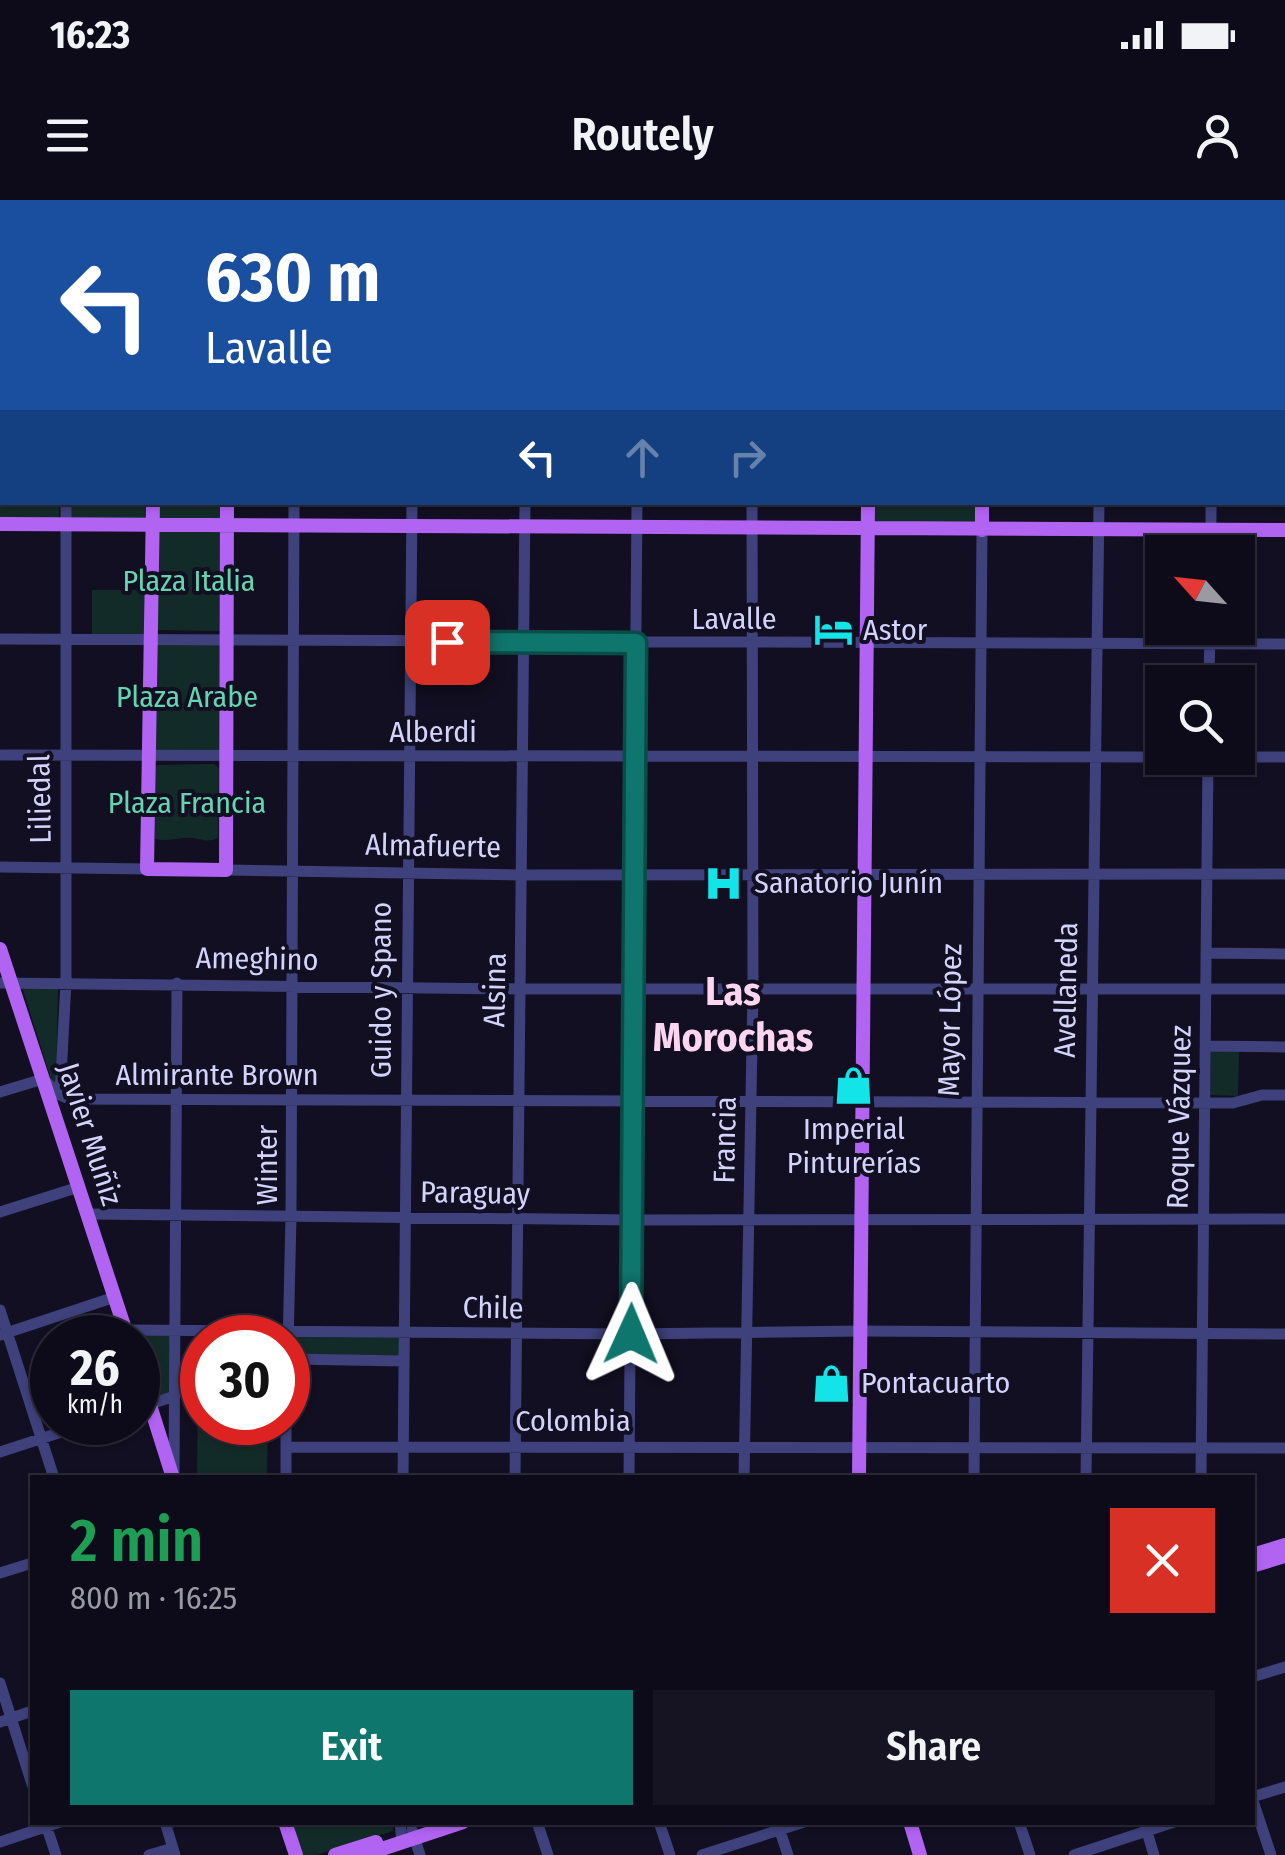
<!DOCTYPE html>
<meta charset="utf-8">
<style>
body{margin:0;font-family:"Fira Sans Condensed",sans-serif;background:#161422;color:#f1f3f6;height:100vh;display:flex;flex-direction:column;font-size:38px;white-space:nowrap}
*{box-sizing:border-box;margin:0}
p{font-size:32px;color:#9a9ba2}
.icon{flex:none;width:55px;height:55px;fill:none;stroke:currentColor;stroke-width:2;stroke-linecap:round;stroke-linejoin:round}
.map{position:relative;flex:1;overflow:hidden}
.panel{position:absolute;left:30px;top:1275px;width:1225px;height:350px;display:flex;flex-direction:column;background:#0d0b19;border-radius:0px;box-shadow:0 2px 8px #0004,0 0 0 2px #2d2b38}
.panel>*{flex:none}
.top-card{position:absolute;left:0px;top:0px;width:1285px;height:305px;box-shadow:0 2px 8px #0004,0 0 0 2px #2d2b38;background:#1a4fa0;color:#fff;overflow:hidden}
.needle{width:65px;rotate:297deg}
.controls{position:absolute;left:1145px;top:335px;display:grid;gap:20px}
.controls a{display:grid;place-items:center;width:110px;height:110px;border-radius:0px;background:#0d0b19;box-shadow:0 2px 8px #0004,0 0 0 2px #2d2b38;font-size:50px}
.speed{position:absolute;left:30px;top:1115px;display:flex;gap:20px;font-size:50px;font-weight:700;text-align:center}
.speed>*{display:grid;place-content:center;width:130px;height:130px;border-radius:50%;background:#0d0b19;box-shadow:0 2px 8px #0004,0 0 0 2px #2d2b38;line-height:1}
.speed small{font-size:25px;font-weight:400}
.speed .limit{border:15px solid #d22;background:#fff;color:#111}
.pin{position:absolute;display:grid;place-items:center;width:85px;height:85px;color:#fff;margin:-42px;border-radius:20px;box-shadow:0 5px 15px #0006}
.me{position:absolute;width:110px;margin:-55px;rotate:1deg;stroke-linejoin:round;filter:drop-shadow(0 0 8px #0008)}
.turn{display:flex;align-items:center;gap:35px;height:210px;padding:0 40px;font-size:45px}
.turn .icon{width:130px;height:130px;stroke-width:2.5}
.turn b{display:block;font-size:70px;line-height:85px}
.lanes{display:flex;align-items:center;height:95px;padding:0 40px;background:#0003;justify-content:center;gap:50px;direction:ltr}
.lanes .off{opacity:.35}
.round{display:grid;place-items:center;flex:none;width:105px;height:105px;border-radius:0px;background:#161422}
.overview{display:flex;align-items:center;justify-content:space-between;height:170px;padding:0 40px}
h1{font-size:60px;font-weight:600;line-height:75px;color:#1e9e55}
.cta{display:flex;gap:20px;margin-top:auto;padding:20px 40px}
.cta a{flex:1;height:115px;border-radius:0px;background:#0f766e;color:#fff;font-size:40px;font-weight:600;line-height:115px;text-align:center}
.cta a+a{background:#161422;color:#f1f3f6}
.status{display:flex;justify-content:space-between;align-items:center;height:70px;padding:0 50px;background:#0d0b19;direction:ltr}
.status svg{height:28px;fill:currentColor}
header{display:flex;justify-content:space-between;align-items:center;height:130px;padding:0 40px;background:#0d0b19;font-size:45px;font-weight:600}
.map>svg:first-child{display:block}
</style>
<div class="status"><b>16:23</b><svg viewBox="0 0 49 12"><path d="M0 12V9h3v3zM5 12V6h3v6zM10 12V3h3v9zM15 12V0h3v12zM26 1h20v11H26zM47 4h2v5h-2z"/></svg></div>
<header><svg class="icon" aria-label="menu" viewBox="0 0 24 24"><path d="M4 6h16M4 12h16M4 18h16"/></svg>Routely<svg class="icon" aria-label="person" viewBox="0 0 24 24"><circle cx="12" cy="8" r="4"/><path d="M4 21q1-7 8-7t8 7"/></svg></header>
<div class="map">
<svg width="1285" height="1655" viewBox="0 0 1285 1655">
<rect width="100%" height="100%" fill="#110f21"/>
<path fill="#132b28" d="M 0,215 L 2,302 L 59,303 L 59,319 L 0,318 Z
M 70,303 L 145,303 L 145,319 L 70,319 Z
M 157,303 L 221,303 L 220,319 L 157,319 Z
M 868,303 L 982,303 L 982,330 L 868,330 Z
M 158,331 L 221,331 L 220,431 L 156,430 Z
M 92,390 L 144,390 L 144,434 L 92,434 Z
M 156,443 L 220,444 L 220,550 L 154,550 Z
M 214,564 L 219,568 L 218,638 C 206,643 204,639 192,638 C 180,637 169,642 155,639 L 153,568 L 158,565 Z
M 22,787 L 58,789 L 56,884 L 52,882 Z
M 1211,850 L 1239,851 L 1238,896 L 1210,895 Z
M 128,1132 L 172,1133 L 172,1195 L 150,1202 L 138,1162 L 138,1138 L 130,1137 Z
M 293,1135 L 400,1136 L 400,1156 L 293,1155 Z
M 198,1187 L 202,1187 L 202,1222 L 268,1223 L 267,1277 L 197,1277 Z
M 294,1623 L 394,1623 L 393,1631 L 316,1655 L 300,1655 Z"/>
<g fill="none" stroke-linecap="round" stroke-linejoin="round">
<path stroke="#3e417c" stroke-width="11" d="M 66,0 L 66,2
M 413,0 L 413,2
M 296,2 L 296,0
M 525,2 L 525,0
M 639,2 L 639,0
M 753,2 L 753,0
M 1103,2 L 1103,0
M 1216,2 L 1216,0
M 0,93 L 2,93
M 1282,101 L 1285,101
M 1282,273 L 1285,273
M 1211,352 L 1211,302
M 0,439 L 1285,444
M 1209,482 L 1210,428
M 0,555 L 1162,557
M 1238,557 L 1285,557
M 0,667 L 147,669
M 226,670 L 522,675 L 1285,674
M 1206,753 L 1285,754
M 0,783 L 520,789 L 1285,789
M 1205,846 L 1285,847
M 0,892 L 43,879 L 60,895 L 69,899 L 1233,903 L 1262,895 L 1285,895
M 60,895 L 66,782 L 66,302
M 0,1012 L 79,987
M 88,1014 L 634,1020 L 1285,1019
M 0,1110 L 54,1278
M 126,1130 L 631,1134 L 861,1131 L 1285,1134
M 0,1135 L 115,1097
M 288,1147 L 291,1016 L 294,302
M 288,1159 L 404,1161
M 138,1208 L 175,1196
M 286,1222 L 286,1278
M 286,1247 L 1285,1248
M 0,1252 L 92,1222
M 174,1273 L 177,783
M 403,1278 L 412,302
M 515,1278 L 525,302
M 629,1278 L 637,302
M 744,1278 L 753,788 L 752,302
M 974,1278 L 982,330
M 1086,1278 L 1099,302
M 1201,1278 L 1208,558
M 0,1373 L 32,1363
M 1252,1477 L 1285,1467
M 0,1483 L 32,1584
M 0,1522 L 32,1511
M 1252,1597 L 1285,1587
M 1252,1598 L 1271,1655
M 45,1622 L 56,1655
M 165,1622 L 175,1655
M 400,1622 L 402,1643
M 537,1622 L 548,1655
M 659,1622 L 670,1655
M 777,1622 L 788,1655
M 1019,1622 L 1030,1655
M 1144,1622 L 1154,1655
M 412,1630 L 420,1655
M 0,1642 L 60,1622
M 149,1655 L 173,1648
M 702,1655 L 804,1622
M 1074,1655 L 1174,1622"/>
<path stroke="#b163f2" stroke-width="14" d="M 180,2 L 180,0
M 198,2 L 198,0
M 869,2 L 869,0
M 987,2 L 987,0
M 0,209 L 2,209
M 1282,217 L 1285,217
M 153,302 L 147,669 L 226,670 L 227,302
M 0,324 L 1285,330
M 982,330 L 982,302
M 0,749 L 128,1138
M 138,1167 L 173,1278
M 859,1278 L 868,302
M 1252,1355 L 1285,1345
M 1252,1366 L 1285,1356
M 285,1622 L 296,1655
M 910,1622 L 920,1655
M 335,1655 L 376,1642
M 364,1655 L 463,1622"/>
</g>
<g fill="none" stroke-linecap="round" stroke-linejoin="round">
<defs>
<path id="route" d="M 447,442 L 636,443 L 631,1134"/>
</defs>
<use href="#route" stroke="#0a4d48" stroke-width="25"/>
<use href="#route" stroke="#0f766e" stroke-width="18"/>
</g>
<defs>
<symbol id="hotel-bare" viewBox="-9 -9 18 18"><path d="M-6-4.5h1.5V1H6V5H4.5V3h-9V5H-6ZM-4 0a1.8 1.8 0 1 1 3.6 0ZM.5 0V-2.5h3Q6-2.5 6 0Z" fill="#13e4e7" stroke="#110f21" stroke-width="2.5" paint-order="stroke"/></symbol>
<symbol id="hospital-bare" viewBox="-9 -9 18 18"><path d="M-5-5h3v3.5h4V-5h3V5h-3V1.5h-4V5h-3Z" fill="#13e4e7" stroke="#110f21" stroke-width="2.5" paint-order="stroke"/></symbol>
<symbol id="shop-bare" viewBox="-9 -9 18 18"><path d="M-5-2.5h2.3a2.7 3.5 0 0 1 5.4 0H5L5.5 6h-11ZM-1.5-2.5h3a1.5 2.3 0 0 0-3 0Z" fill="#13e4e7" stroke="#110f21" stroke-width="2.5" paint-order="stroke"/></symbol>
</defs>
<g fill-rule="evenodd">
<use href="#hotel-bare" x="806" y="402" width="55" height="55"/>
<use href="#hospital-bare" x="696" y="656" width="55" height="55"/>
<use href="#shop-bare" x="826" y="858" width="55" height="55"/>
<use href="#shop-bare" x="804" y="1156" width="55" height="55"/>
</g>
<g text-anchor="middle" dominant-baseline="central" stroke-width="8" stroke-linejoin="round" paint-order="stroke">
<g font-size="30" fill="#65d5b0" stroke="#110f21">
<text x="189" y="381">Plaza Italia</text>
<text x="187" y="497">Plaza Arabe</text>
<text x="187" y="603">Plaza Francia</text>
</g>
<g font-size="30" fill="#d4d3fb" stroke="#110f21">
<text x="734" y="419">Lavalle</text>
<text x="433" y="532">Alberdi</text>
<text transform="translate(40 599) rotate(-91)">Liliedal</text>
<text transform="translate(433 646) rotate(1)">Almafuerte</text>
<text transform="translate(257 759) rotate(1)">Ameghino</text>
<text transform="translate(381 790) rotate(-90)">Guido y Spano</text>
<text transform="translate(495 790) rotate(-89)">Alsina</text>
<text transform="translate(1066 790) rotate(-89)">Avellaneda</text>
<text transform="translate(950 820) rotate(-89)">Mayor López</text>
<text x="217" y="875">Almirante Brown</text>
<text transform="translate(1179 917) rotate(-89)">Roque Vázquez</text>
<text transform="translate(90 934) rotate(72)">Javier Muñiz</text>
<text transform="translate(725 940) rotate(-89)">Francia</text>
<text transform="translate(267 965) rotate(-90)">Winter</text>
<text transform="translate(475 993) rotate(1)">Paraguay</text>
<text transform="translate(493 1108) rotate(1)">Chile</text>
<text x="573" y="1221">Colombia</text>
</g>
<g font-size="30" fill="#d4d3fb" stroke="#110f21" text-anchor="start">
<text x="863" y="430">Astor</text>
<text x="754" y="683">Sanatorio Junín</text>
<text x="854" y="929" text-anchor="middle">Imperial<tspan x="854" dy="34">Pinturerías</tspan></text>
<text x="861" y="1183">Pontacuarto</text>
</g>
<g font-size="40" font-weight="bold" fill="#fcd5f1" stroke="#110f21">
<text x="733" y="792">Las<tspan x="733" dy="46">Morochas</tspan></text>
</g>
</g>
</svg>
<div class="controls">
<a><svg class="needle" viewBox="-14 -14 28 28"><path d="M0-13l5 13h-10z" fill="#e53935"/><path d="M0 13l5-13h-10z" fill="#9a9ba2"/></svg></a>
<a><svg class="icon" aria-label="search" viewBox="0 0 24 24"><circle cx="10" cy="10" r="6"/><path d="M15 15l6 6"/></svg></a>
</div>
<div class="speed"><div>26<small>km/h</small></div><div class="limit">30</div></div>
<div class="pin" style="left:447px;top:442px;background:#d93025"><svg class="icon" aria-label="arrive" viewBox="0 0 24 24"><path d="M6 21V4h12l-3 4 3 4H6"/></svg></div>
<svg class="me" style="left:631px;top:1134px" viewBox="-20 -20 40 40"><path d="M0-17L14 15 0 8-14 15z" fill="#0f766e" stroke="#fff" stroke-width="4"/></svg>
<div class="top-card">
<div class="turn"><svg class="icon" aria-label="left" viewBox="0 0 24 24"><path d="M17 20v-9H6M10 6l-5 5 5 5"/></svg><div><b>630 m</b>Lavalle</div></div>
<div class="lanes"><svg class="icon" aria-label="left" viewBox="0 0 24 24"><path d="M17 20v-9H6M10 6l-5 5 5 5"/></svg><svg class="icon off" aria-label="ahead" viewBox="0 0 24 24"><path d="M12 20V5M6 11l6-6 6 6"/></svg><svg class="icon off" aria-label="right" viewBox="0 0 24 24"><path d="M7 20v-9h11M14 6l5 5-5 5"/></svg></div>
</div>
<section class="panel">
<div class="overview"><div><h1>2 min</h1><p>800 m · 16:25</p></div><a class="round" style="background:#d93025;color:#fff"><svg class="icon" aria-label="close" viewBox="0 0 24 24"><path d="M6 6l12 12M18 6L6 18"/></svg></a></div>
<div class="cta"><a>Exit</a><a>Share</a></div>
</section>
</div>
